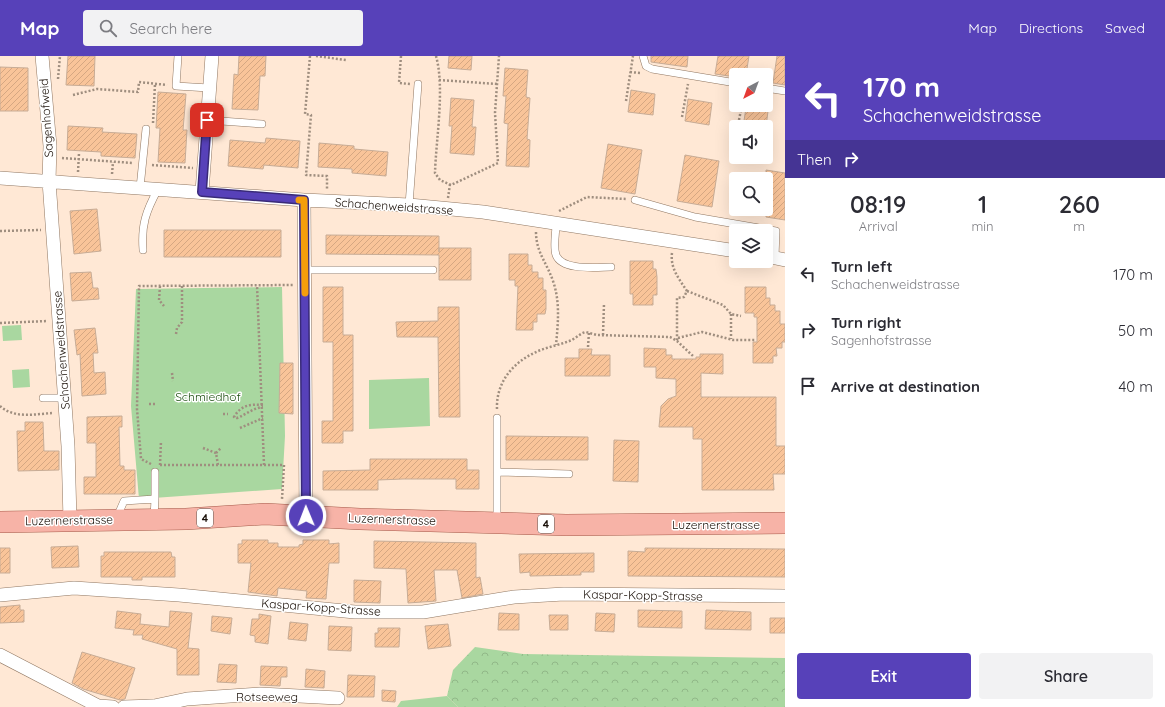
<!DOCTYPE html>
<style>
body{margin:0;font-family:Quicksand,sans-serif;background:#f2f2f3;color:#2b2b33;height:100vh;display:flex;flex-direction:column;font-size:15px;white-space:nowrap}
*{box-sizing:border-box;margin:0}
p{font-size:13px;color:#7c7c81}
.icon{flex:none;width:22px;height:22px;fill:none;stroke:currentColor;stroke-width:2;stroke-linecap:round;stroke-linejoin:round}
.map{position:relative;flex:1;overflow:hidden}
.panel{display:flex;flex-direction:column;background:#fff;width:380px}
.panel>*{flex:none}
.hud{background:#5741b9;color:#fff;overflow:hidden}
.needle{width:26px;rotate:221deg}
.controls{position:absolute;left:729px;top:12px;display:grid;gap:8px}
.controls a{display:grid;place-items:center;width:44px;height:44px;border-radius:4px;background:#fff;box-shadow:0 4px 16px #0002;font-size:20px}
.pin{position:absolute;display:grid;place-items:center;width:34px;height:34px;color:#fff;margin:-17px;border-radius:8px;box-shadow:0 2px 6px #0006}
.me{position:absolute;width:44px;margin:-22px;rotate:359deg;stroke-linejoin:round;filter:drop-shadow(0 0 3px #0008)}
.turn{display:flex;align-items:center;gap:14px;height:84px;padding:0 12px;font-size:18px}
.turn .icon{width:52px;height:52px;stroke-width:2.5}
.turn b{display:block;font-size:28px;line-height:34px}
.then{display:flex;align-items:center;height:38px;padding:0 12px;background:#0003;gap:8px;font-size:15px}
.eta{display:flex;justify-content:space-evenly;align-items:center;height:68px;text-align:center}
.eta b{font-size:24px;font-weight:600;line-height:28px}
.button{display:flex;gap:8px;margin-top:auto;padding:8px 12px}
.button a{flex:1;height:46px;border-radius:4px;background:#5741b9;color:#fff;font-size:16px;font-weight:600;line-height:46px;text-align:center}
.button a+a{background:#f2f2f3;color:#2b2b33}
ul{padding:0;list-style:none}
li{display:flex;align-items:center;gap:12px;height:56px;padding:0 12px}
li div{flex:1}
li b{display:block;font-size:15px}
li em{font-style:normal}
header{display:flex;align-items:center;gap:24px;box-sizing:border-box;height:56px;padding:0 20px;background:#5741b9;color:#fff}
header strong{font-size:19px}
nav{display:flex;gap:22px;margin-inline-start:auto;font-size:14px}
.search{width:280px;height:36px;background:#f2f2f3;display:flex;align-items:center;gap:10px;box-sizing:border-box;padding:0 14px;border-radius:4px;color:#7c7c81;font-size:15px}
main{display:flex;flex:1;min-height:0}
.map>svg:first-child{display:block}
</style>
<header>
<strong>Map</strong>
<div class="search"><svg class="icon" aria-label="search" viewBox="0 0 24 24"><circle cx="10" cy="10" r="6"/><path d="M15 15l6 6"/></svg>Search here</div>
<nav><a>Map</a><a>Directions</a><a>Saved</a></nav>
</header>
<main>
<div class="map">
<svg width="785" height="651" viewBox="0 0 785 651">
<defs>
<pattern id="forest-crowns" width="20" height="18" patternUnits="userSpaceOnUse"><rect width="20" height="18" fill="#a9d7a0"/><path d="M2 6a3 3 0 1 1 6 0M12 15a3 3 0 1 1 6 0" fill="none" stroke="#91b888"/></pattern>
<pattern id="building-hatch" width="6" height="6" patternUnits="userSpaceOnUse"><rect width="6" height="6" fill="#f9c499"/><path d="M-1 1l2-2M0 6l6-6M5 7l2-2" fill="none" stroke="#d5a782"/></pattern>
</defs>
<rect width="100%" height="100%" fill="#ffe8d5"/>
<path fill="#a9d7a0" d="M 282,231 L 285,380 L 282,433 L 139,443 L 131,350 L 136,233 Z
M 21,269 L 22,284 L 3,285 L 2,270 Z
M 29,313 L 30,331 L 13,332 L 12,314 Z
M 429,322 L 430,370 L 369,373 L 369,324 Z
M 447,640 L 458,651 L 397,651 L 401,645 Z"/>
<path fill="url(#forest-crowns)" d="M 475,591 L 523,598 L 785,602 L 785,651 L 458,651 L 447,640 L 453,614 Z"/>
<path fill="url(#building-hatch)" stroke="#c7ac96" d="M 68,0 L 95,0 L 94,30 L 66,29 Z
M 239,0 L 266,0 L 265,20 L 260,20 L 258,54 L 232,53 L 234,18 L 238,19 Z
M 449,0 L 472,0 L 471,14 L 448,12 Z
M 651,0 L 688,0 L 687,11 L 651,6 Z
M 718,0 L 749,0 L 746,19 L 736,19 L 736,21 L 715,18 Z
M 777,0 L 785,0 L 785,29 L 773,27 Z
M 0,11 L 28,12 L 28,55 L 0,55 Z
M 505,12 L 528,14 L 526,41 L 530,42 L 527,83 L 530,84 L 529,111 L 506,110 L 508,68 L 504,67 L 506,40 L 503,40 Z
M 631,34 L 655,38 L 653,59 L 628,56 Z
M 158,36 L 186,38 L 183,74 L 187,74 L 185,107 L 158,106 L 160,72 L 156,72 Z
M 451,42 L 474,44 L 472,71 L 476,71 L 474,99 L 450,97 L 452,70 L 449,70 Z
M 688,43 L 712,47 L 709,69 L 685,65 Z
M 746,52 L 768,55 L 766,71 L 743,71 Z
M 68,70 L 103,72 L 102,76 L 137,78 L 135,102 L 101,100 L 101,96 L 67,94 Z
M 266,82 L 300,85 L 298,112 L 264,109 L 263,113 L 228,110 L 230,84 L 265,87 Z
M 319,87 L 354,90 L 354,93 L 388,96 L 386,120 L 352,117 L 352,113 L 318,111 Z
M 608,88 L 642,94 L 635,138 L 601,132 Z
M 685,99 L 719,105 L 712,151 L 677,145 Z
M 766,114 L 785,117 L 785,164 L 766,161 Z
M 97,153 L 101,195 L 74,198 L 70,155 Z
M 164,174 L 281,174 L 281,201 L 164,201 Z
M 326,179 L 439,180 L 439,196 L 439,192 L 471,192 L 471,224 L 439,224 L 439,199 L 326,198 Z
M 509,198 L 528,198 L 528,209 L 532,209 L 532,216 L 538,216 L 538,222 L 543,222 L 543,234 L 546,234 L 546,253 L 545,258 L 537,258 L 537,266 L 533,266 L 533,274 L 516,274 L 518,230 L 515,230 L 515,224 L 509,224 Z
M 630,205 L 653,205 L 653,213 L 656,213 L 657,221 L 657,239 L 653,239 L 653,249 L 633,249 L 633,238 L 630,238 Z
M 91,216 L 93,232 L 98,232 L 99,243 L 72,245 L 70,217 Z
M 323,231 L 343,231 L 343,279 L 353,279 L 353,375 L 343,375 L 343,387 L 322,387 L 322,365 L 333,365 L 333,286 L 323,286 Z
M 745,231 L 766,231 L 766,242 L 770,242 L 770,249 L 775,249 L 775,255 L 780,255 L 780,268 L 785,268 L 785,286 L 782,286 L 782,292 L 776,292 L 777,300 L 773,300 L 773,307 L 753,307 L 753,286 L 757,286 L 757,261 L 754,261 L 754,257 L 745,257 Z
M 438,251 L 459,251 L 460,361 L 439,361 L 438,281 L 397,281 L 396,266 L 438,265 Z
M 95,272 L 98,297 L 93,297 L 94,317 L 105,316 L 106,338 L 82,340 L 80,298 L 77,299 L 74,274 Z
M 644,292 L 666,293 L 666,299 L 672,299 L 672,303 L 696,303 L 696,301 L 700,301 L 700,298 L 723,298 L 723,318 L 701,317 L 701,341 L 776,341 L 776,390 L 785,390 L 785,418 L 773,418 L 774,434 L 702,434 L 702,383 L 693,383 L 693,371 L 659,371 L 661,350 L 668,343 L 676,340 L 676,323 L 656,322 L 656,311 L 644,311 Z
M 579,293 L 592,293 L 591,299 L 610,299 L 610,320 L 565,320 L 565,302 L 579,302 Z
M 280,307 L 293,307 L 293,358 L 279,357 Z
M 122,360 L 122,371 L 119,371 L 120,410 L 124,410 L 124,414 L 135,414 L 135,438 L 84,438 L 84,421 L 96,421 L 96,387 L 87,387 L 87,361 Z
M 25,366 L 43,366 L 44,395 L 59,395 L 59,414 L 18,415 L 17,375 L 25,375 Z
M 506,380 L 588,381 L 588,404 L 506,404 Z
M 614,384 L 639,385 L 638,426 L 613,425 Z
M 370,403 L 467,403 L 467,414 L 479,414 L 479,433 L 456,433 L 456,423 L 403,423 L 378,424 L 378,434 L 323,434 L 323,415 L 370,414 Z
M 242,484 L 268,484 L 268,487 L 278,487 L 278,491 L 299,491 L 299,489 L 303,488 L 303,484 L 329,484 L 329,488 L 339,487 L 339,507 L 329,507 L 326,543 L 306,542 L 307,535 L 278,532 L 277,540 L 248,536 L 251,507 L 238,507 L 238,488 L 242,488 Z
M 374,485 L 476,487 L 476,522 L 480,521 L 483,538 L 462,542 L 457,514 L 434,514 L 436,545 L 408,547 L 406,513 L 374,512 Z
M 78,490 L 79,511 L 52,512 L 51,491 Z
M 0,492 L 10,492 L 10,517 L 0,517 Z
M 645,492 L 785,493 L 785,521 L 628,520 L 628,495 L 645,496 Z
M 104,496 L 171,496 L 172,501 L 175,501 L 175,521 L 142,521 L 142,524 L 132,524 L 132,521 L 101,521 L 101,500 L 104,500 Z
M 594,497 L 594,516 L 581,516 L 581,519 L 530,520 L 530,516 L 520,517 L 519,498 Z
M 354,524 L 381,525 L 380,547 L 354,546 Z
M 20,549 L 20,554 L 24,554 L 24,566 L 0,567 L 0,551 Z
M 638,554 L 682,555 L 682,572 L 638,571 Z
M 706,554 L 751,556 L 751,574 L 705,573 Z
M 117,555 L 141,558 L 140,568 L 169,571 L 170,555 L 192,557 L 188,592 L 199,593 L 199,619 L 177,619 L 177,593 L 142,583 L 143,579 L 133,579 L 134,574 L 115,572 Z
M 499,557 L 519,558 L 519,574 L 498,574 Z
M 596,557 L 615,558 L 614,576 L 595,575 Z
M 259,558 L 271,560 L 268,588 L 255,586 L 255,580 L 250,579 L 252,563 L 259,563 Z
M 549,559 L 568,559 L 568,574 L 550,574 Z
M 212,560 L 232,562 L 230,578 L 211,575 Z
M 770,562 L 785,562 L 785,577 L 770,577 Z
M 290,566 L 308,568 L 306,585 L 288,583 Z
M 448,568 L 451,590 L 428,593 L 425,570 Z
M 329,570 L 352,571 L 351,595 L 328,594 Z
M 378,572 L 400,572 L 399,591 L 375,591 L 375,577 L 378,577 Z
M 82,596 L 135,612 L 125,643 L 120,644 L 83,633 L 72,627 Z
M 219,608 L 237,609 L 236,627 L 217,626 Z
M 261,610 L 287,611 L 287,621 L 281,621 L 280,630 L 260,629 Z
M 306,613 L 325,615 L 324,632 L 305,631 Z
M 348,619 L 375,620 L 374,641 L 347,641 Z
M 382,634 L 396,635 L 395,646 L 382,645 Z"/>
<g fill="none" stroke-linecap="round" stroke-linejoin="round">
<defs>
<path id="lane" d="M 178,0 L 176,30 L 209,32
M 643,0 L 646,10 L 652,13 L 736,27
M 766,32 L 785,35
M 207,64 L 262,68
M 140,132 L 146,73
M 635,144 L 695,161 L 776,175 L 775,201
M 409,149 L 418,28
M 556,168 C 556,177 553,190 556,199 C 562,215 597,211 611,211
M 143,194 C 141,169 146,155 158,133
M 305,214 L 433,214
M 43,342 L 65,342
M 497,362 L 497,465
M 155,416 L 155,443
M 497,416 L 569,418
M 117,461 L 124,445 L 155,443 L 154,462"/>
<path id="street" d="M 42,0 L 50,90 L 49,125 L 68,390 L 70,464
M 0,122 L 304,144 L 409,149 L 483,156 L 736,195
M 202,136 L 212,0
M 304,144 L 306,460
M 766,200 L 785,204
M 0,539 L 74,532 L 179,539 L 355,556 L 423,556 L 514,541 L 564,538 L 785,540
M 0,599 L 100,651
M 98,650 L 113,651
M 124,651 L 154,650 L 187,643 L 260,638 L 338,642"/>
<path id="primary" d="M 0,466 L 186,463 L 265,458 L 360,463 L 566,469 L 785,467"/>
</defs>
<use href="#lane" stroke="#907762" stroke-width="8"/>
<use href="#street" stroke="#907762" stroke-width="14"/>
<use href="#primary" stroke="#a65a4a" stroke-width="22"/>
<path stroke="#9f8e7f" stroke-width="2.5" stroke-dasharray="2 2" stroke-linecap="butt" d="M 310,0 L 305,58 L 311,59 L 306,119 L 327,120 L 327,133
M 316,0 L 346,4
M 401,0 L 399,27 L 410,28
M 436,0 C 445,32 436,83 435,117 L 440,124 L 451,129 L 498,107 L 495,57 L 499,0
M 630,16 L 640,17
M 58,23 L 60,0
M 439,24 L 497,28
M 73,39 L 97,33 L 138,36 L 139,26 L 167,29
M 626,45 L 633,0
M 682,61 L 688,28
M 739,64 L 742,49
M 153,67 L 155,28
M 62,102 L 133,107
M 152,109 L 193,112
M 78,116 L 79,97
M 112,118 L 113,106
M 448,142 L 450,128
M 559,155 L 587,141 L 627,143
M 0,175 L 41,174
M 536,176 C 536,197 548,208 554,228 C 560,248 558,268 556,289
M 672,197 C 670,212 679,223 687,235 L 684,241 L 677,242 L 677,285
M 160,230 L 159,244 L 164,250
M 687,235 L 723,249 L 731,258 L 741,260
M 731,258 L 731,283
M 0,267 L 47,265
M 176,278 L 177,272 L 182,266 L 182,230
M 603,279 L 604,248
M 678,282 L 702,276 L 733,284 L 756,284
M 588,291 L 589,276
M 172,317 L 173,325
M 149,348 L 156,348
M 263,349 C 250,348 241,349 234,361 L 237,362 C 247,358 253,352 263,351
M 0,350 C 14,363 36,358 53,357
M 497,353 C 496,328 511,308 534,297 C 546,291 560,289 572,284 C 577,281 581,277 586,276 L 597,279 L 670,281 L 677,285 L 693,300
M 223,358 L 228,358
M 240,372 L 263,362
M 203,392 L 216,397 L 218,409
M 216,397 L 221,392
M 151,408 L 141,403 L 137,353 L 139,230 L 293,229
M 160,409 L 264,409 L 257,229
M 160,409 L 161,385
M 264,409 L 284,409 L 282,443"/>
<use href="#lane" stroke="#fff" stroke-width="7"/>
<use href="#street" stroke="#fff" stroke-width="13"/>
<use href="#primary" stroke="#f7b3a7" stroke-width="21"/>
</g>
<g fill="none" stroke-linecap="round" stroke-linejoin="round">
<defs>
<path id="route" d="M 207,64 L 202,136 L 304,144 L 306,460"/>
</defs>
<use href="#route" stroke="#392a78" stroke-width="10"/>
<use href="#route" stroke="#5741b9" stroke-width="7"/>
<path stroke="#f59e0b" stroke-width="7" d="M 299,144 L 304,144 L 305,237"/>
</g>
<g text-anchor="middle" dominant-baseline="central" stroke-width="3" stroke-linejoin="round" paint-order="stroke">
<g fill="#fff" stroke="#5f5853" stroke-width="1">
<rect x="197" y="453" width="16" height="18" rx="3"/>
<rect x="538" y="459" width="16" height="18" rx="3"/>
</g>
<g font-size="11" font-weight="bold" fill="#1b1109">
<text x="205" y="462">4</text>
<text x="546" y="468">4</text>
</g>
<g font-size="12" fill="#1b1109" stroke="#fff">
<text transform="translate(46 62) rotate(-94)">Sagenhofweid</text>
<text transform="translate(394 150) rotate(4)">Schachenweidstrasse</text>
<text transform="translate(61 294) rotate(-94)">Schachenweidstrasse</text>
<text transform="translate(392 463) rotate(2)">Luzernerstrasse</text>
<text transform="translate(69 464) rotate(-1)">Luzernerstrasse</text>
<text x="716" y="468">Luzernerstrasse</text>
<text transform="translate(643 539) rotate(1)">Kaspar-Kopp-Strasse</text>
<text transform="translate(321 551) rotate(4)">Kaspar-Kopp-Strasse</text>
<text x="267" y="640">Rotseeweg</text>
</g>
<g font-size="12" fill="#1d4f11" stroke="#fff">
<text x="208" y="340">Schmiedhof</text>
</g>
</g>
</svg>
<div class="controls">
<a><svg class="needle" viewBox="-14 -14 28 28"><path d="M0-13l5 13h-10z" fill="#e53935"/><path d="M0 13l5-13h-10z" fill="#7c7c81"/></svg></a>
<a><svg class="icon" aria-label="sound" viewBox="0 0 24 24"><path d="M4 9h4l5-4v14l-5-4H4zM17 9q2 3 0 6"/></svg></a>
<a><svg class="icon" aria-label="search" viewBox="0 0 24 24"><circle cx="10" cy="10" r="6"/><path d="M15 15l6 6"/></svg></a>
<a><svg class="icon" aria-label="layers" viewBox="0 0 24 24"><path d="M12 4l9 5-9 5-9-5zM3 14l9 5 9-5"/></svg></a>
</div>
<div class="pin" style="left:207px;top:64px;background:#d93025"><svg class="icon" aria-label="arrive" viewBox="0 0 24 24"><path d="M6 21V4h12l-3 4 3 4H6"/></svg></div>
<svg class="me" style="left:306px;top:460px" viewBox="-20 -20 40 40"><circle r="17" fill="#5741b9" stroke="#fff" stroke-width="3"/><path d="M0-11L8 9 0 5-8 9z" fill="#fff"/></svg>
</div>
<section class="panel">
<div class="hud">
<div class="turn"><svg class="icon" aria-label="left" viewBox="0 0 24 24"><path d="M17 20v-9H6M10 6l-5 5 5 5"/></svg><div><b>170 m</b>Schachenweidstrasse</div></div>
<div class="then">Then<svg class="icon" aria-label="right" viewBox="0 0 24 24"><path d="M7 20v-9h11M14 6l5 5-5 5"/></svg></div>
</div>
<div class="eta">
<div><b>08:19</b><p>Arrival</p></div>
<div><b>1</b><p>min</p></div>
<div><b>260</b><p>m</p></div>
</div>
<ul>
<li><svg class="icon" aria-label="left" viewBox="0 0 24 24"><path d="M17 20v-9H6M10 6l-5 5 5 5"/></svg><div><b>Turn left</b><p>Schachenweidstrasse</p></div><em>170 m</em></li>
<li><svg class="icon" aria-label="right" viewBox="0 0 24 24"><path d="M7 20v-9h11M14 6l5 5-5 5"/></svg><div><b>Turn right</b><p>Sagenhofstrasse</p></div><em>50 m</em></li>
<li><svg class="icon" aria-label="arrive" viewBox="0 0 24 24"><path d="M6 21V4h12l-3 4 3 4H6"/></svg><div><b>Arrive at destination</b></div><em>40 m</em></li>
</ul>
<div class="button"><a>Exit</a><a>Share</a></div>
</section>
</main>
